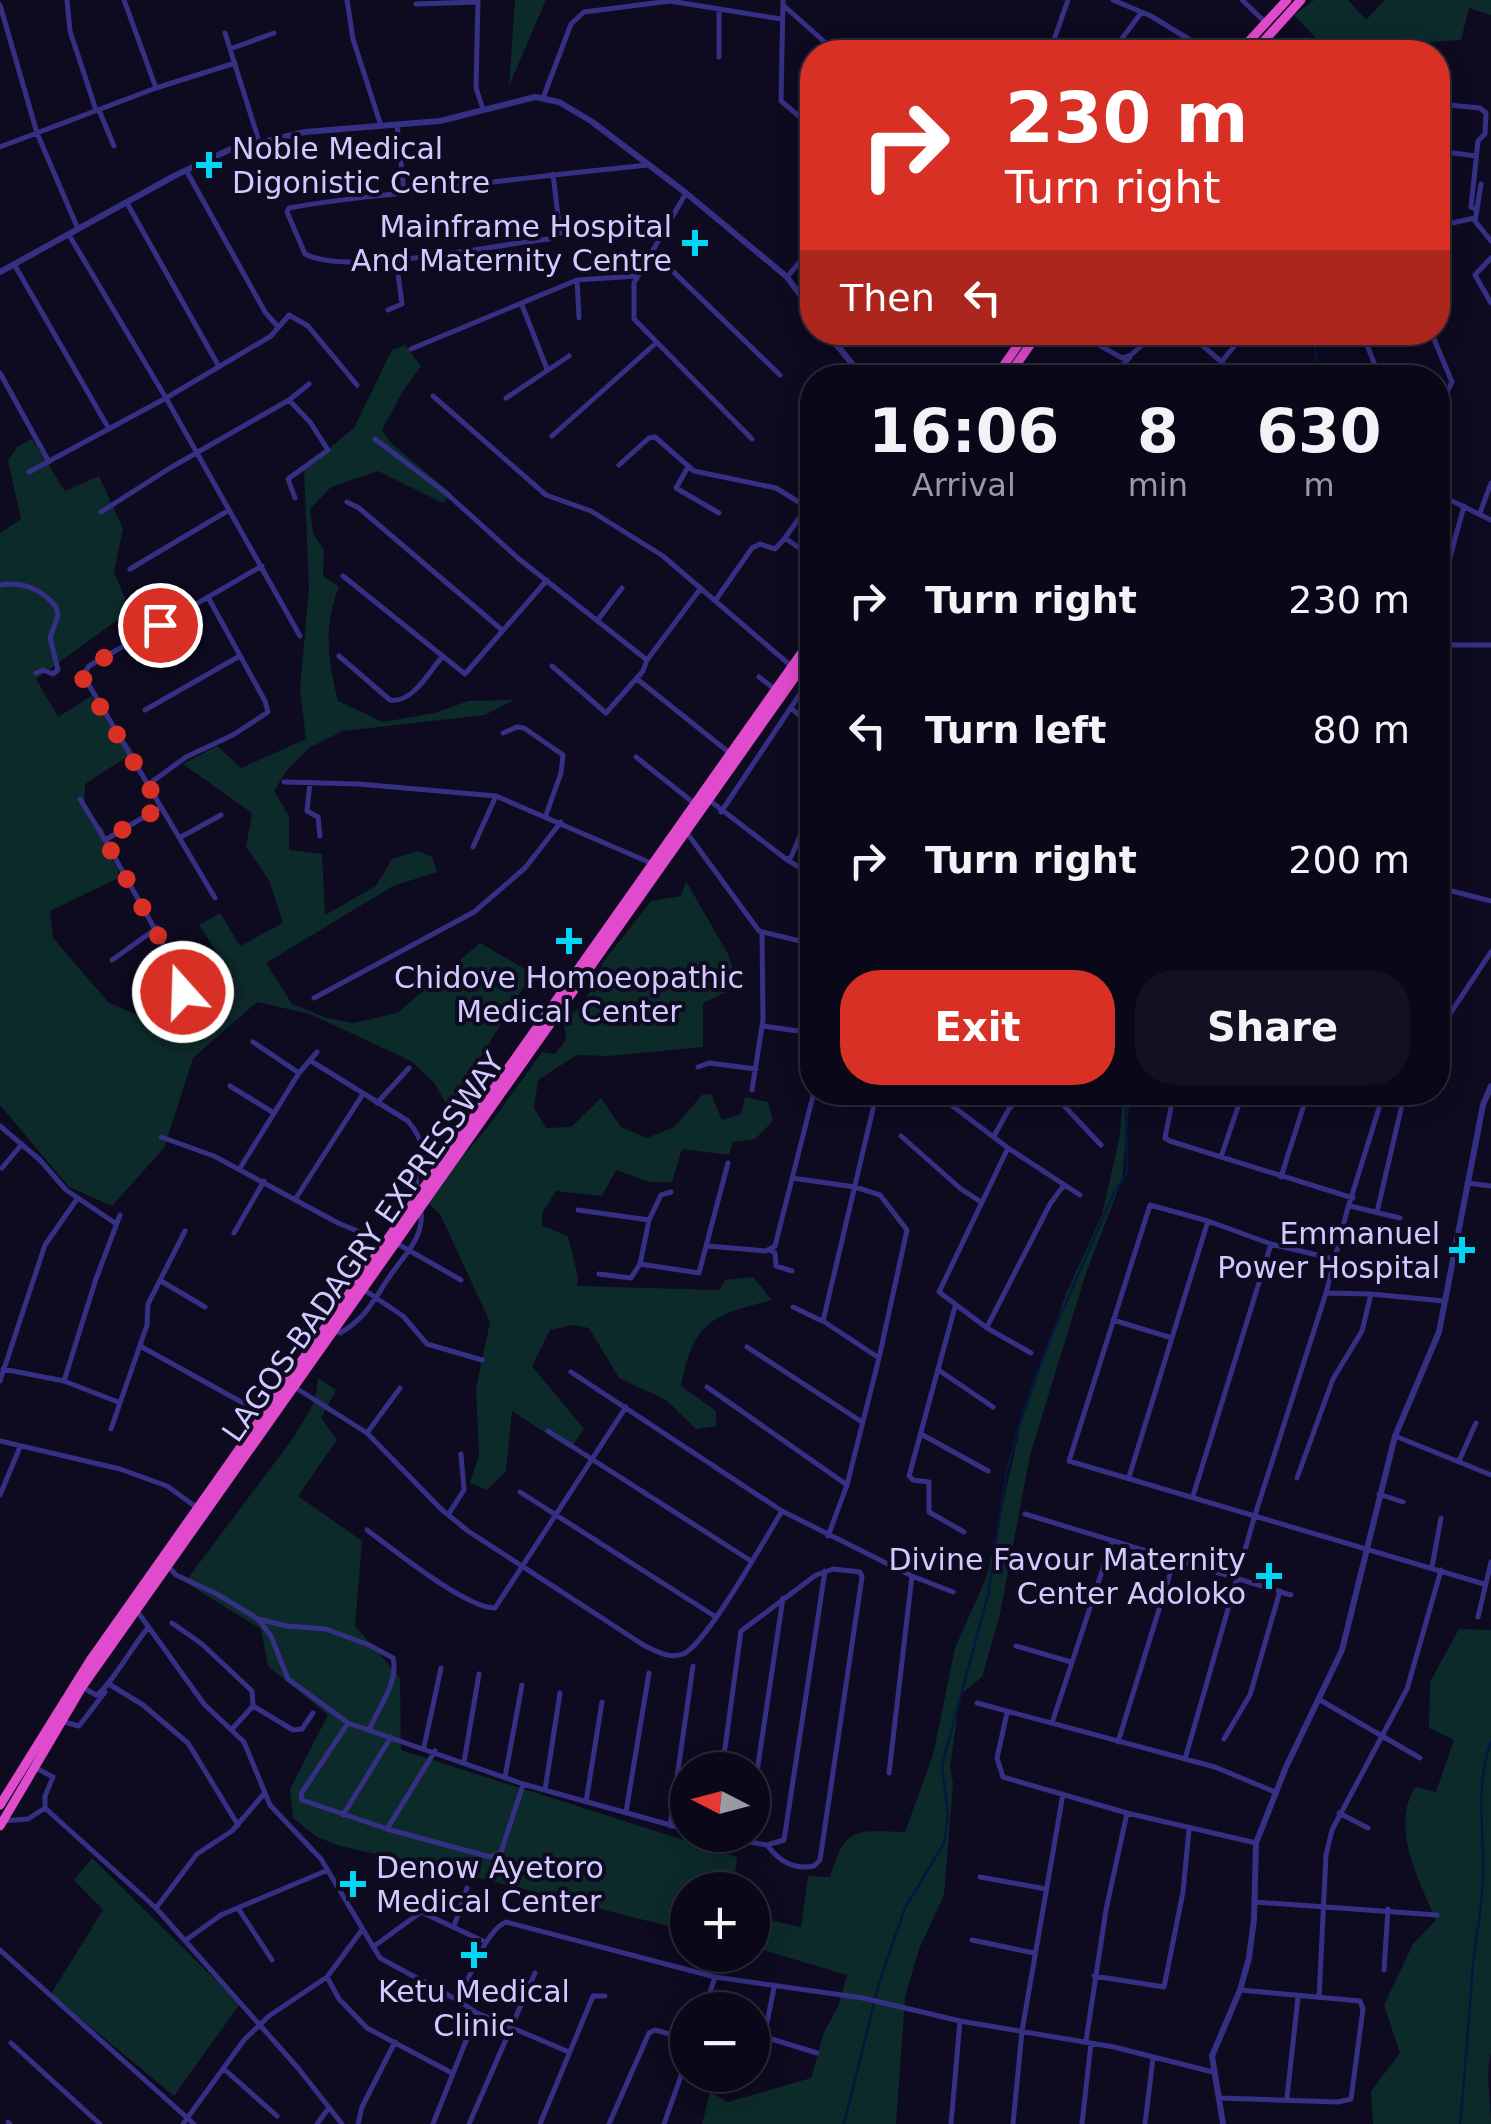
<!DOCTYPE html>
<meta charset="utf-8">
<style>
body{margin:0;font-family:"DejaVu Sans",sans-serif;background:#131121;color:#f1f3f6;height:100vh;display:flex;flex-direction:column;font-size:38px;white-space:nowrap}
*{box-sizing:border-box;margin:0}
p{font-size:32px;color:#999aa2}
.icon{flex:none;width:55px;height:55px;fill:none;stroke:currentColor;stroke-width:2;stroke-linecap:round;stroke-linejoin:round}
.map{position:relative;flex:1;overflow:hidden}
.side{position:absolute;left:800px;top:365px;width:650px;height:740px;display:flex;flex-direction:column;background:#0a0818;border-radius:40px;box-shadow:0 5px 25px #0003,0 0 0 2px #2a2937}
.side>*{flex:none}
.hud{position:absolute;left:800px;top:40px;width:650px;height:305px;border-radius:40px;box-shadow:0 5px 25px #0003,0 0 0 2px #2a2937;background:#d93025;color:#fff;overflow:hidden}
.needle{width:65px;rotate:276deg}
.fabs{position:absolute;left:670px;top:1752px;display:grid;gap:20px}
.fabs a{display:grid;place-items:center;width:100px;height:100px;border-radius:50%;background:#0a0818;box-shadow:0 5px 25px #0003,0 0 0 2px #2a2937;font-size:50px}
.pin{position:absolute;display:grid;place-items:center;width:85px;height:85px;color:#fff;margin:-42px;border:5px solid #fff;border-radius:50%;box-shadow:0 2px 10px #0007}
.me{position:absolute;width:110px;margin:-55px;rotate:340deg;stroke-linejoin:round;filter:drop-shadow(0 0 8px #0008)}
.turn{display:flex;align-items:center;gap:35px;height:210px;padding:0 40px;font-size:45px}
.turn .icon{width:130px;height:130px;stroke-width:2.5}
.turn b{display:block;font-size:70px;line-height:85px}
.then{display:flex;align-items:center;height:95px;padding:0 40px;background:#0003;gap:20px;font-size:38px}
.eta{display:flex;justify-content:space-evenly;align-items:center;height:170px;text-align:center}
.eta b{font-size:60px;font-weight:700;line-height:70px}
.button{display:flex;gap:20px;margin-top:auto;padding:20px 40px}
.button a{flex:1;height:115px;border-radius:40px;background:#d93025;color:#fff;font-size:40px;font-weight:700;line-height:115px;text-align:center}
.button a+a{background:#131121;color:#f1f3f6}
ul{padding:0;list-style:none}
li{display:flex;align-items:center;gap:30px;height:130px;padding:0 40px}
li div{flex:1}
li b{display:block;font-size:38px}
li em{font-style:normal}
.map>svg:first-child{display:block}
</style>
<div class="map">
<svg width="1491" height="2124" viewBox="0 0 1491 2124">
<rect width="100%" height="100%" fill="#0e0a20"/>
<path fill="#0d2a2a" d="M 515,0 L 546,0 L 509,86 Z
M 1314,0 L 1348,0 L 1366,20 L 1385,0 L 1491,0 L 1491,15 L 1469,8 L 1461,40 L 1430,42 L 1426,52 L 1329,52 L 1294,15 Z
M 405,345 L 421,366 L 403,391 L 382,430 L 390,442 L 452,494 L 443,503 L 378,471 L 331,487 L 310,509 L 313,533 L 324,550 L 323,576 L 339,587 C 323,626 328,661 338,701 L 383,722 L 435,713 L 468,701 L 514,700 L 485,715 L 343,731 L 309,748 L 287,770 L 274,791 L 289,816 L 289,850 L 322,854 L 325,915 L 376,886 L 392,859 L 418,851 L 432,857 L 437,872 L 393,886 L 266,963 L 292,1004 L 327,1018 L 354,1023 L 397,1013 L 480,943 L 532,973 L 449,1109 L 435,1084 L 411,1061 L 310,1014 L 257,1002 L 193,1058 L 164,1148 L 112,1206 L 69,1187 L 0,1105 L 0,533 L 21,519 L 8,461 L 17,447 L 32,439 L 65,491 L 99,476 L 123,529 L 114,572 L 130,611 L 36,679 L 58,717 L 91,696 L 134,752 L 85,784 L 84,810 L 104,830 L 108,854 L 118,869 L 118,878 L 50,911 L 53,938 L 109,1003 L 137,1015 L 189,1019 L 229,971 L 199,925 L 220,913 L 240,946 L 283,923 L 269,880 L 246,847 L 252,813 L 183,764 L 217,746 L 241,768 L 306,739 L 300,689 L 309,588 L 304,469 L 354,428 L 392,350 Z
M 686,881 L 728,954 L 738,986 L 703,1003 L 703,1047 L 608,1056 L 577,1055 L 538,1080 L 534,1108 L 546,1128 L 571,1127 L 601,1098 L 621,1127 L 647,1138 L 674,1127 L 702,1095 L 711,1094 L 722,1120 L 741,1114 L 745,1097 L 768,1102 L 773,1121 L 755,1139 L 733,1142 L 729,1155 L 682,1149 L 672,1182 L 650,1182 L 616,1170 L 602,1196 L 556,1191 L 542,1213 L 542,1226 L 568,1236 L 578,1277 L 577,1286 L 720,1290 L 725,1280 L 753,1277 L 772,1300 C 711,1316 694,1321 681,1386 L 716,1411 L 716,1426 L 696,1429 L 666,1400 L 619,1378 L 589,1328 L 572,1325 L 550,1330 L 532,1366 L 584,1429 L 570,1449 L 512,1411 L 506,1471 L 487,1490 L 470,1483 L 479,1455 L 476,1389 L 490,1322 L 440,1214 L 425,1200 L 488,1127 L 542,1052 L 555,1054 L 566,1040 L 564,1023 L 585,1001 L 604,961 L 651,901 L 681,896 Z
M 1123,1093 L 1130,1093 L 1122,1180 L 1086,1273 L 1030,1455 L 1000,1614 L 982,1677 L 960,1695 L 950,1768 L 953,1784 L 944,1895 L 919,1949 L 905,1997 L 896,2124 L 702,2124 L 710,2092 L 728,2102 L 811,2078 L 824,2032 L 838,2007 L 847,1975 L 753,1947 L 753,1916 L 801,1927 L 808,1876 L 830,1877 C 846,1825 855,1831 905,1832 L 933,1755 L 955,1648 L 987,1576 L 1021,1423 L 1066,1294 L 1102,1215 L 1120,1135 Z
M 318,1378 L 336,1390 L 321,1418 L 337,1440 L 298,1496 L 362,1541 L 355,1626 L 400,1678 L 401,1750 L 737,1857 L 733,1890 L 688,1890 L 687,1931 L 444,1869 L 340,1846 L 317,1837 L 293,1818 L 290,1789 L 328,1715 L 268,1666 L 261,1629 L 185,1582 L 294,1437 L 315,1401 Z
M 1459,1629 L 1491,1630 L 1491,2054 C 1485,2075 1491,2101 1491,2124 L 1373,2124 L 1371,2091 L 1400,2053 L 1384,2005 L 1413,1944 L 1436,1920 C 1419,1879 1390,1829 1415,1787 L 1436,1792 L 1454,1740 L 1429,1728 L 1430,1682 Z
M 92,1858 L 240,2004 L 174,2096 L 51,1994 L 103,1910 L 74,1880 Z"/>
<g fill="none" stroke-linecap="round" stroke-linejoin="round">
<path stroke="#04183f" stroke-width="2.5" d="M 1312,332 L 1320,378
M 844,2124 L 879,1983 L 905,1908 L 944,1843 L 948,1816 L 942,1765 L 988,1595 L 1007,1469 L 1026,1403 L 1053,1332 L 1113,1195 L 1127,1172 L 1126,1107 L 1129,1092
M 1460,2124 C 1465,2075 1468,2027 1472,1978 C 1473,1950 1480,1922 1482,1894 C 1487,1844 1473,1789 1491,1742"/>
<path stroke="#353084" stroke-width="5" d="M 67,0 L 70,31 L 96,110 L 99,110 L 114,146
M 124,0 L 156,88
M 347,0 L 353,39 L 381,126
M 478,0 L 476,88 L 483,109
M 783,0 L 781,101 L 812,127
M 1113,0 L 1151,16 L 1210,52
M 1242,0 L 1265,22
M 416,4 L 478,2
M 0,5 L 37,133 L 78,229
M 783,5 L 836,52
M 225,33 L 259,141
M 1055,37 L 1068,0
M 230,49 L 274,33
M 1112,52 L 1141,13
M 719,57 L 719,9
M 543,98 L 571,24 L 584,12 L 670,1 L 781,19
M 1438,104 L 1480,108 L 1486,113 L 1485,134 L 1478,141 L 1471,207 L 1477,210
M 397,125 L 404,191
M 0,147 L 156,88 L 235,63
M 1438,151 L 1476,156
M 186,170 L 265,312 L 278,327
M 553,174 L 560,233 L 550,239 C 495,244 350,277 305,254 L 287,212 L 289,208 C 330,200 370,197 411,192 C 490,182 569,173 648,165
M 1481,184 L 1475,221 L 1491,241
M 686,193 L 634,283 L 634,319 L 752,439
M 127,203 L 218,365
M 1438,226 L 1475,218
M 69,235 L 166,398 L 300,636
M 653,252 L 780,375
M 1491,258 L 1475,275 L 1491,303
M 14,264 L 109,429
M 787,277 L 805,256 L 801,199 L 802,191 L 812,176
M 577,280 L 579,318
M 522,305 L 547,369
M 388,310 L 402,304 L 396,259
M 1076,332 L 1122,358 L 1131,355 L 1157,332
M 1187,332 L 1240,378
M 1362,332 L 1380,378
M 1431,332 L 1452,382 L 1444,398 L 1438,427
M 411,349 L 577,280 L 637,276
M 0,373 L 49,462
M 1112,377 L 1130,357
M 1208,378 L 1246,332
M 433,396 L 546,495 L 591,511 L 663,556 L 790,665
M 506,398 L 569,356
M 552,436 L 656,343
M 375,439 L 446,493 L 519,559 L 647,660
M 619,465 L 649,438 L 655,437 L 694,471 L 776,488 L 807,507 L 785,538 L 812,557
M 688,467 L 676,488 L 719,513
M 29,472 L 166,398 L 271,336 L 289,315 L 308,326 L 357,385
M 1438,494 L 1491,520
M 295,498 L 288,479 L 328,450 L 310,422 L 289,400 L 309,384
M 347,502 L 359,508 L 502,630
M 101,512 L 170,468 L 289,400
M 1480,513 L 1491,483
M 130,569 L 229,510
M 343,576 L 465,674 L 547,580
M 0,585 C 22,581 42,589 56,607 L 58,615 L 50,638 L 58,670 L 53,674 L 43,670 L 36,673
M 715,601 L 752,548 L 760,544 L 775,549 L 785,538
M 1438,601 L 1464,506
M 597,621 L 622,588
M 1438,645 L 1491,645
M 339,656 L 390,700 C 412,704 429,672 442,657
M 552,666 L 606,713 L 643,671 L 647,660 L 701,588
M 759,677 L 776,690
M 637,679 L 731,754
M 792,709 L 812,726
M 145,710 L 238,657
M 503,733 L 517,727 L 524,728 L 563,755 L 561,773 L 546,815
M 636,757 L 695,804
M 284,782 L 359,784 L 496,796 L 653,864
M 310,782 L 307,811 L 318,817 L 320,836
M 149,784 L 186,757 L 233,735 L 268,712 L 265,701 L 209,599
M 1438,787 C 1449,833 1452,863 1438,909
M 80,799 L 105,840
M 709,800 L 786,859 L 791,857 L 812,809
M 721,812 L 812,676
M 687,833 L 759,931 L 812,944
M 181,837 L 221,815
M 473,847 L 496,796
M 786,859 L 812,875
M 1444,889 L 1491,901
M 215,898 L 83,675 L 89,666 L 262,566
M 112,960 L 157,928
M 314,998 L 474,912 L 525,868 L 561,822
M 149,1016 L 176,1001 L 185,983 L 105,840 L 161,807
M 763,1026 L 812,1033
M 1438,1032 L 1491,952
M 253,1042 L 299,1073
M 311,1061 L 408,1121 C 439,1158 405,1167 420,1191
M 698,1067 L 709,1063 L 756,1069
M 230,1086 L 274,1113
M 752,1090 L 763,1020 L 762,932
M 877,1092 L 823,1321 L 879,1358
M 934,1092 L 1008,1148 L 1080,1195
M 1051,1092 L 1101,1145
M 1174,1092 L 1165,1138 L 1170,1141 L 1353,1198
M 377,1103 L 409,1068
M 0,1126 L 40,1160 L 66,1190 L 115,1223
M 901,1136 L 961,1189 L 981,1202
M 994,1136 L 1009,1109 L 1024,1092
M 161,1137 L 214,1156 L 338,1223 L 384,1242
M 1008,1148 L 939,1292 L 987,1328 L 1031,1353
M 1221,1157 L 1243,1092
M 2,1168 L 22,1144
M 240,1168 L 299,1073 L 317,1052
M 1281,1177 L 1308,1092
M 792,1178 L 855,1187 L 880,1195 L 907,1230 L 879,1358 L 847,1485 L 828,1536
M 1467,1183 L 1491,1186
M 671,1192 L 661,1195 L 649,1220 L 640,1264 L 699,1273 L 728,1163
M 296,1198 L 363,1094
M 1350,1206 L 1400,1218
M 578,1210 L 649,1220
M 1377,1212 L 1405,1092
M 234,1233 L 264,1181
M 396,1243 L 461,1280
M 708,1246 L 766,1251 L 775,1246 L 814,1092
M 770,1250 L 775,1253 L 776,1266 L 792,1271
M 1334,1259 L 1271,1244 L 1208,1221 L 1150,1205 L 1069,1461 L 1484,1584
M 599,1274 L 631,1278 L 640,1264
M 161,1281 L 205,1307
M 363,1289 L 403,1316 L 427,1344 L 482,1360
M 1326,1293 L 1371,1294 L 1444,1301
M 793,1307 L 822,1321
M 955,1307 L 909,1476 L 913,1480 L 929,1482 L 929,1512 L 964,1532
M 1113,1320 L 1172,1338
M 987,1327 L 1050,1204 L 1064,1185
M 334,1331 L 340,1333 C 368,1317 375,1297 392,1273 C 406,1253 424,1237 421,1211
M 140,1346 L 263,1414
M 747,1347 L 862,1422
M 3,1369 L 64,1381
M 940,1371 L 993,1407
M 571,1372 L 782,1511 L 912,1576 L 953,1592
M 0,1381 L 45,1245 L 77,1199
M 707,1387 L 847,1485
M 296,1388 L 367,1433 L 441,1509 L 468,1531 L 645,1646 C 658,1652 669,1659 683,1654 C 706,1645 766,1537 782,1511
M 118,1402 L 64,1381 L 96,1279 L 120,1215
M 111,1429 L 147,1325 L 148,1304 L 185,1231
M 548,1431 L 751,1561
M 367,1433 L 400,1388
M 921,1434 L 988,1471
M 1395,1436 L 1491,1475
M 0,1441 L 120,1469 L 167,1486 L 199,1509
M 1459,1461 L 1476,1423
M 1129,1477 L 1208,1221
M 1297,1478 L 1333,1379 L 1362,1331 L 1371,1294
M 520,1492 L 716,1617
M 1379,1494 L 1403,1502
M 0,1495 L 20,1447
M 1193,1496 L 1271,1244
M 1025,1514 L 1291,1595
M 448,1515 L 464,1490 L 461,1454
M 367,1530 C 391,1548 467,1609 495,1608 L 626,1407
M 168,1566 L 176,1575 L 217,1594 L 258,1619 L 287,1626 L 326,1629 L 369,1645 L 393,1658 C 399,1682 378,1708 369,1730
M 1432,1567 L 1441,1518
M 1038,1589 L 1091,1602
M 137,1611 L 204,1704 L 244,1742 L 270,1805 L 321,1859 L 380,1958 L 459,2001
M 1478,1617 L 1491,1562
M 258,1619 L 271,1636 L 288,1679 L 348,1723 L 523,1784 L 688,1830
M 172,1623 L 202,1644 L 252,1691 L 253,1706 L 293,1730 L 302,1729 L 313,1713
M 1016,1646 L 1071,1662
M 109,1684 L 143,1705 L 188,1743 L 238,1825
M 82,1687 L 96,1695 C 108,1690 134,1644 147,1629
M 1320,1700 L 1420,1758
M 977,1703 L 1215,1767 L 1275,1792
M 1007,1713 L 997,1758 L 1003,1777 L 1127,1813 L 1256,1843
M 64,1722 L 79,1726 L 105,1692
M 348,1723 L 301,1794 L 302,1800 L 387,1829 L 490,1857 L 501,1852 L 523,1785
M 1052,1723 L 1112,1541
M 232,1729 L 253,1706
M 1224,1739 L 1250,1695 L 1280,1591
M 1118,1742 L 1175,1558
M 424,1747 L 441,1668
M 1185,1759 L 1255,1515 L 1326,1293 L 1347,1211 L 1384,1092
M 464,1762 L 479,1674
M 889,1773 L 912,1576
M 505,1777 L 522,1685
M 545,1790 L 560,1693
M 586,1802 L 602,1702
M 752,1805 L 783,1598
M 45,1808 L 156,1908 L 298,2068 L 342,2124
M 626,1812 L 649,1673
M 1339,1813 L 1368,1828
M 343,1815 L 391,1737
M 3,1821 L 28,1819 L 45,1808 L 45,1796 L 53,1777 L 36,1768
M 670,1826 L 693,1666
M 387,1829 L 435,1751
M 710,1835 L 767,1845 C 779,1861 793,1870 814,1866 L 820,1860 L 862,1577 L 860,1572 L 833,1569 L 816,1575 L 741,1631 L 722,1770
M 767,1845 L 784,1840 L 825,1571
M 980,1877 L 1046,1889
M 1255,1902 L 1437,1915
M 156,1908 L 197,1854 L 232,1831 L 263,1795
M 238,1908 L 272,1960
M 454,1926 L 467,1888
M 186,1940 L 221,1915 L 328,1870
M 972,1940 L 1034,1953
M 373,1947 L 421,1912 L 485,1942
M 0,1950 L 194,2124
M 1384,1970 L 1388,1909
M 1094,1976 L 1164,1987 L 1183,1892 L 1189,1830
M 327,1977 L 339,1999 L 367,2028 L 452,2073
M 1319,1998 L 1326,1855 L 1332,1830 L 1407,1689 L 1441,1570
M 704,2010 L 715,1977
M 477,2013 L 569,2052
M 765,2037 L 817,2053
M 1086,2041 L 1106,1910 L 1127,1813
M 11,2043 L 100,2124
M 758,2066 L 774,1988
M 224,2069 L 277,2116
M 1219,2098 L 1338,2102 L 1351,2099 L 1363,2009 L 1360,2001 L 1241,1990
M 1287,2098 L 1298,1997
M 8,2122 L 10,2124
M 183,2124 L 244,2040 L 269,2016 L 327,1977 L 362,1930
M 317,2124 L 328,2109
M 358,2124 L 362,2107 L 395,2042
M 433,2124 L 477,2013 L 459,2001 C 468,1980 485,1931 506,1922 L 715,1977 L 863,1998 L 960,2021 L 1114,2047 L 1213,2072
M 469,2124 L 535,1973
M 540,2124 L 593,1996 L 605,1996
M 609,2124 L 649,2033 L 655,2030 L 688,2039
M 664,2124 L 688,2056
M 951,2124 L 960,2021
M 1013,2124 L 1022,2031 L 1063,1794
M 1082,2124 L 1091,2043
M 1145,2124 L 1153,2058"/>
<path stroke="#353084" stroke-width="6" d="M 0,272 L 176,175 L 231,149 L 305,132 L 440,121 L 535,97 L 559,102 L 591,121 L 686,193 L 787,277 L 812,311
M 826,332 L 864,378
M 1223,2124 L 1212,2056 L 1240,1990 L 1249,1958 L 1254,1919 L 1256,1843 L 1286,1767 L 1342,1650 L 1395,1436 L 1439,1332 L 1483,1105 L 1491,1086"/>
<path stroke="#e04acc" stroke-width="9" d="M 1239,52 L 1287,0
M 1254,52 L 1301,0
M 995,378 L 1027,332
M 1007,378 L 1039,332
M 0,1805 L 91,1659 L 812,638
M 0,1826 L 82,1687 L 812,653"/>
</g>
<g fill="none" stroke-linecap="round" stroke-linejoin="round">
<path stroke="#d93025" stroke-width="18" stroke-dasharray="0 32.4" d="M 160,625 L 90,666 L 82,677 L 161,807 L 105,840 L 185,984 L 183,992"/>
</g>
<g fill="#00d5f4" stroke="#0e0a20" stroke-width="4">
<path d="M204 150h10v10h10v10h-10v10h-10v-10h-10v-10h10z"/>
<path d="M690 228h10v10h10v10h-10v10h-10v-10h-10v-10h10z"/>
<path d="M564 926h10v10h10v10h-10v10h-10v-10h-10v-10h10z"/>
<path d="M1457 1235h10v10h10v10h-10v10h-10v-10h-10v-10h10z"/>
<path d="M1264 1561h10v10h10v10h-10v10h-10v-10h-10v-10h10z"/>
<path d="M348 1869h10v10h10v10h-10v10h-10v-10h-10v-10h10z"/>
<path d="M469 1940h10v10h10v10h-10v10h-10v-10h-10v-10h10z"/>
</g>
<g text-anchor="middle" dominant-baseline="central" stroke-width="8" stroke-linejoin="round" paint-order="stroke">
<g font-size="30" fill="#d1c9ff" stroke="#0e0a20" text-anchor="end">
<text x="232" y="148" text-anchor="start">Noble Medical<tspan x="232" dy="34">Digonistic Centre</tspan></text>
<text x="672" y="226">Mainframe Hospital<tspan x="672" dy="34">And Maternity Centre</tspan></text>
<text x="569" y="977" text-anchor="middle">Chidove Homoeopathic<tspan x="569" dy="34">Medical Center</tspan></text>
<text x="1440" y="1233">Emmanuel<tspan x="1440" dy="34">Power Hospital</tspan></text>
<text x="1246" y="1559">Divine Favour Maternity<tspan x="1246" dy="34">Center Adoloko</tspan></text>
<text x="376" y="1867" text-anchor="start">Denow Ayetoro<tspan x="376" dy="34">Medical Center</tspan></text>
<text x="474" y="1991" text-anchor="middle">Ketu Medical<tspan x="474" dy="34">Clinic</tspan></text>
</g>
<g font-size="30" fill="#d1c9ff" stroke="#0e0a20">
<text transform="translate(363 1247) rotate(-55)">LAGOS-BADAGRY EXPRESSWAY</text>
</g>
</g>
</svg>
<div class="fabs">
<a><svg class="needle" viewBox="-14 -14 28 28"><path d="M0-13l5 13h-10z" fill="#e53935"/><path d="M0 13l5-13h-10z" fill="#999aa2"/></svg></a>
<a>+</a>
<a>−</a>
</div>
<div class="pin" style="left:160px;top:625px;background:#d93025"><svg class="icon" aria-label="arrive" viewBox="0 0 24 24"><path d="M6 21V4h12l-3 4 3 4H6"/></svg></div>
<svg class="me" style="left:183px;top:992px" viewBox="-20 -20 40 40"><circle r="17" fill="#d93025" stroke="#fff" stroke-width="3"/><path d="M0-11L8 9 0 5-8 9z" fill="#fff"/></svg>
<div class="hud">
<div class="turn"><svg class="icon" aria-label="right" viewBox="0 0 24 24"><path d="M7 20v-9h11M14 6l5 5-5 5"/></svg><div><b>230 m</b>Turn right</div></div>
<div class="then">Then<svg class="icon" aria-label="left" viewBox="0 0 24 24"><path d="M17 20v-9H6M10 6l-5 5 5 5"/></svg></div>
</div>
<section class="side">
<div class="eta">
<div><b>16:06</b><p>Arrival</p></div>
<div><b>8</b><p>min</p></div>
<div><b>630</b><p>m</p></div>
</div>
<ul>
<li><svg class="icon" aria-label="right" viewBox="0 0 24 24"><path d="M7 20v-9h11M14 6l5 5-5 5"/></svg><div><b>Turn right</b></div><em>230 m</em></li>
<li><svg class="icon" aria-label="left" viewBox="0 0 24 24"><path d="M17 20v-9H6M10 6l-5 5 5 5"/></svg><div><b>Turn left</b></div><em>80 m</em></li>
<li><svg class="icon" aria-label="right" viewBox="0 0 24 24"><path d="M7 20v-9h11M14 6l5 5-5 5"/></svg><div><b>Turn right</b></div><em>200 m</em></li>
</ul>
<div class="button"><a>Exit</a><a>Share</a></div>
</section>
</div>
